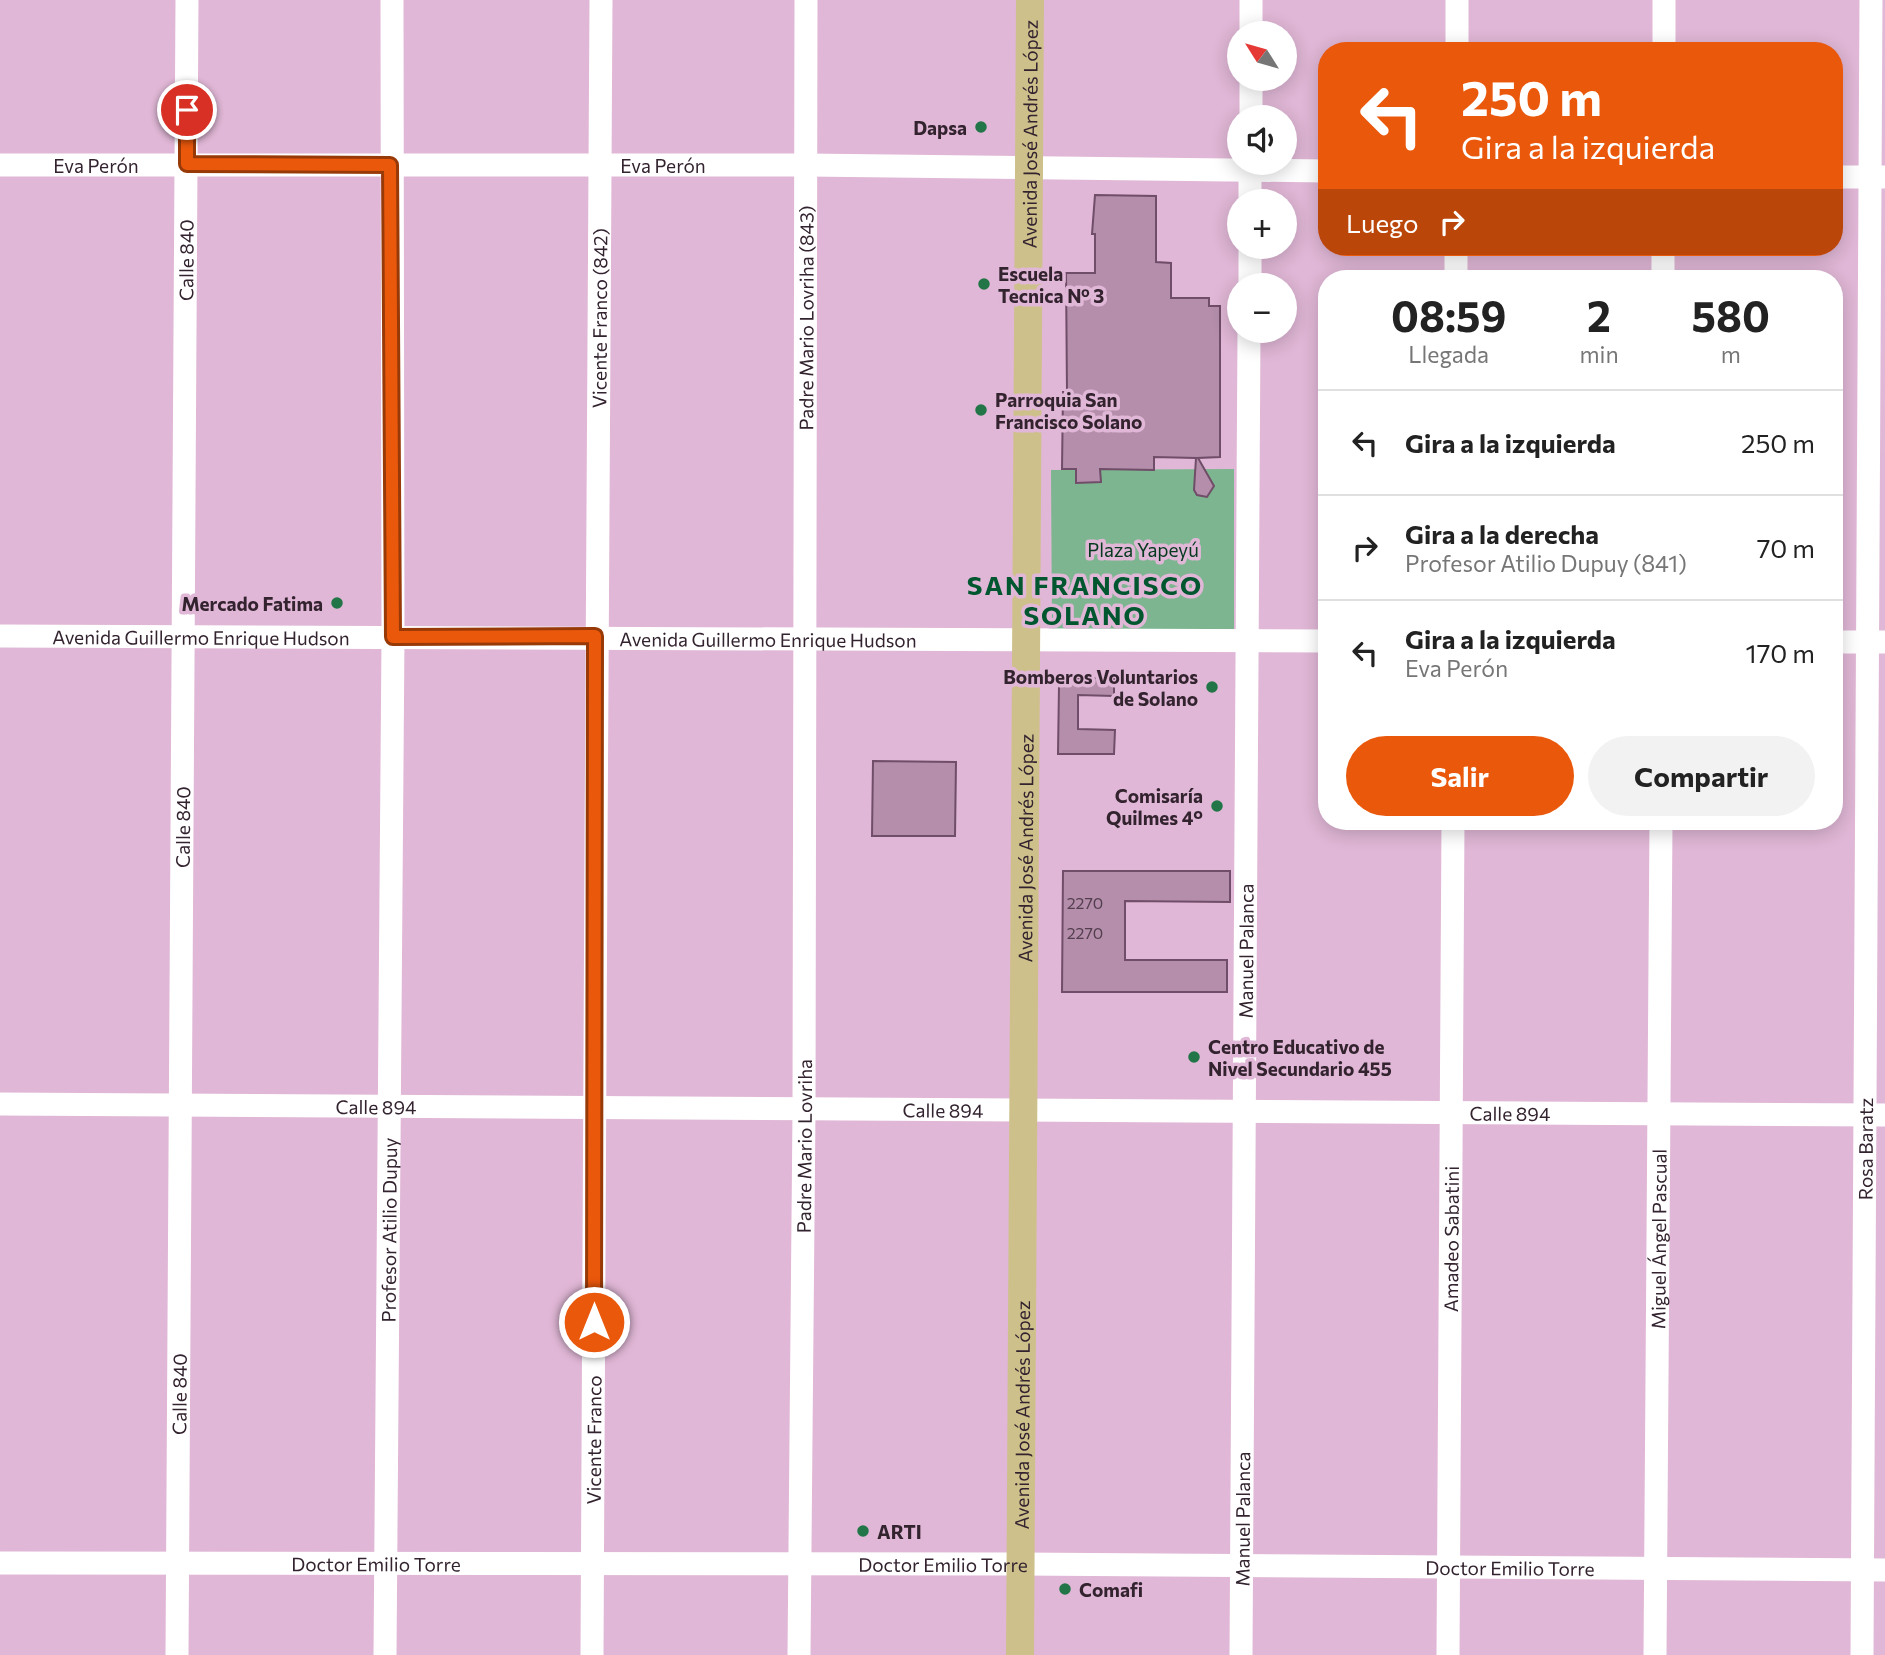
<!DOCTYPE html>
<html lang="es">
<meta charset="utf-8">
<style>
body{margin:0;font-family:Commissioner,sans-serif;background:#f2f2f2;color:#222;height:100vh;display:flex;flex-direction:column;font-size:26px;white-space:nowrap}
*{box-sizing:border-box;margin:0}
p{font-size:23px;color:#767676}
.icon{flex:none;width:38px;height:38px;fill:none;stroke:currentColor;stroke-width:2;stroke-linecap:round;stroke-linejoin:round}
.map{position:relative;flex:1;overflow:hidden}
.drawer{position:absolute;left:1318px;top:270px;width:525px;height:560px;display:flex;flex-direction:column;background:#fff;border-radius:28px;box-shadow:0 4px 18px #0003}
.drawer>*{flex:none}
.guide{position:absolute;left:1318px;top:42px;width:525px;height:214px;border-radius:28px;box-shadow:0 4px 18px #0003;background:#ea580c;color:#fff;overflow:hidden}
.needle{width:46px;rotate:307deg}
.controls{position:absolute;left:1227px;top:21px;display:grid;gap:14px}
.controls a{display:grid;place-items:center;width:70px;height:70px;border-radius:50%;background:#fff;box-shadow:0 4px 18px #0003;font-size:35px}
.pin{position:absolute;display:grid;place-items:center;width:60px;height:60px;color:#fff;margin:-30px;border:4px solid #fff;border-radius:50%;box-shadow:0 2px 7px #0007}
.me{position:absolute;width:77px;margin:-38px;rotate:0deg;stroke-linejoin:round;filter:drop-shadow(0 0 5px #0008)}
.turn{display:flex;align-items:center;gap:24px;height:147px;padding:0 28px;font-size:32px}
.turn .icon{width:91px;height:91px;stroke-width:2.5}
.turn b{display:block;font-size:49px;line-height:60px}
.then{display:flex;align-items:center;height:66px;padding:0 28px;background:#0003;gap:14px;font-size:26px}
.eta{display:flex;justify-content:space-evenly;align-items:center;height:119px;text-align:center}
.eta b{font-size:42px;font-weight:700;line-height:49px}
.primary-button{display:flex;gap:14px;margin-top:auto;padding:14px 28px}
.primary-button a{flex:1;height:80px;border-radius:42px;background:#ea580c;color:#fff;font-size:28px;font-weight:700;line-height:80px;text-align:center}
.primary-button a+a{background:#f2f2f2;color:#222}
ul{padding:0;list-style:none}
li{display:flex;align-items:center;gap:21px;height:105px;padding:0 28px;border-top:2px solid #e0e0e0}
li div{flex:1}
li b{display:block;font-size:26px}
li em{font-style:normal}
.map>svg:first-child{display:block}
</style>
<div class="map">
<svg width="1885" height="1655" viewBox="0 0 1885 1655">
<rect width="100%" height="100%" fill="#e0b7d6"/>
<path fill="#7cb58f" d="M 1234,469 L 1234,629 L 1052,630 L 1051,470 Z"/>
<path fill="#b48eab" stroke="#704d68" stroke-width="2" d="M 1095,195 L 1156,196 L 1156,262 L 1171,263 L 1171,298 L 1209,298 L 1209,306 L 1220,306 L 1220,457 L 1198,458 L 1214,486 L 1207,497 L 1197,495 L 1194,490 L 1196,458 L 1154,457 L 1154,470 L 1100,469 L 1101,482 L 1076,483 L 1076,469 L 1062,469 L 1063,392 L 1067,392 L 1066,273 L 1095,273 L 1095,234 L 1092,234 Z
M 1070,678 L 1114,678 L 1114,696 L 1078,695 L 1078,729 L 1115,730 L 1114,754 L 1058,754 L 1059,686 Z
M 873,761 L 956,762 L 955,836 L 872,836 Z
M 1063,871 L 1230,871 L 1230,902 L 1125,901 L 1125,960 L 1227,960 L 1227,992 L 1062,992 Z"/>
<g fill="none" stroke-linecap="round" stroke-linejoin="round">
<g stroke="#fff" stroke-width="23">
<path d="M 1251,33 L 1251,0"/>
<path d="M 1457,51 L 1457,0"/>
<path d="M 1664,51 L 1664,0"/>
<path d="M 1251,117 L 1251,79"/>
<path id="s1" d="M 0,165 L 807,165 L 1326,171"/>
<path d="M 1834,177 L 1885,177"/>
<path d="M 1250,201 L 1250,163"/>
<path d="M 1456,278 L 1456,247"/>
<path d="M 1663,278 L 1663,247"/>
<path d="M 1250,285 L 1250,247"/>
<path id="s2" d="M 0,636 L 1326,641"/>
<path d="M 1834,642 L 1885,642"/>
<path id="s3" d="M 0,1104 L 1885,1115"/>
<path id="s4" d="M 0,1563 L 1020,1564 L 1885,1570"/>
<path id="s5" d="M 177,1655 L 187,0"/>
<path id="s6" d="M 385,1655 L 393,637 L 392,0"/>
<path id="s7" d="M 592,1655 C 595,1103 597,552 601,0"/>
<path id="s8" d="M 799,1655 L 804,1110 L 806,0"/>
<path id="s9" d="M 1241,1655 L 1249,331"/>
<path id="s10" d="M 1448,1655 L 1453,821"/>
<path id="s11" d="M 1655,1655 L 1661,821"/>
<path id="s12" d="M 1862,1655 L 1871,0"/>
</g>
<path stroke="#cec08b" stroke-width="28" id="s13" d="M 1020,1655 L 1030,0"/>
</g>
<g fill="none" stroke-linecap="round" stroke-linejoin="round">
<defs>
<path id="route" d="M 187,110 L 187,164 L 390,165 L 393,637 L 595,636 L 594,1322"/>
</defs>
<use href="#route" stroke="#983908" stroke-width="18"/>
<use href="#route" stroke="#ea580c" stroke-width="12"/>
</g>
<g fill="#217547" stroke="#e0b7d6" stroke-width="2.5">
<circle cx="981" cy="127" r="7"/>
<circle cx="984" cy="284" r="7"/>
<circle cx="981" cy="410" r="7"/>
<circle cx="337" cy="603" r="7"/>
<circle cx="1212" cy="687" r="7"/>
<circle cx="1217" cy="806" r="7"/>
<circle cx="1194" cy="1057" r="7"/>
<circle cx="863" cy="1531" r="7"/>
<circle cx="1065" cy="1589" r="7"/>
</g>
<g text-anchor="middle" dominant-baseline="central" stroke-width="7" stroke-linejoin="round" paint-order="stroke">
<g font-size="16" fill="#533e4e">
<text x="1085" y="902">2270</text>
<text x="1085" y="932">2270</text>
</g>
<g font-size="19" font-weight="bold" fill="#33232f" stroke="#e0b7d6" text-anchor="start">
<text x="967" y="127" text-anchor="end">Dapsa</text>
<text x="998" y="273">Escuela<tspan x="998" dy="22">Tecnica Nº 3</tspan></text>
<text x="995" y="399">Parroquia San<tspan x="995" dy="22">Francisco Solano</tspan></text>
<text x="323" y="603" text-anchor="end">Mercado Fatima</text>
<text x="1198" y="676" text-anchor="end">Bomberos Voluntarios<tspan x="1198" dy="22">de Solano</tspan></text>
<text x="1203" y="795" text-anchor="end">Comisaría<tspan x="1203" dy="22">Quilmes 4°</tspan></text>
<text x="1208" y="1046">Centro Educativo de<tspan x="1208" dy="22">Nivel Secundario 455</tspan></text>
<text x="877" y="1531">ARTI</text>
<text x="1079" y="1589">Comafi</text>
</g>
<g font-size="19" fill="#33232f" stroke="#e0b7d6">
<text stroke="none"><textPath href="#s13" startOffset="1521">Avenida José Andrés López</textPath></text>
<text stroke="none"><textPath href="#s1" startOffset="96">Eva Perón</textPath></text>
<text stroke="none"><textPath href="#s1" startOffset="663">Eva Perón</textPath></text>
<text stroke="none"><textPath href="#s5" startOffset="1395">Calle 840</textPath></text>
<text stroke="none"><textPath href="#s7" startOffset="1337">Vicente Franco (842)</textPath></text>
<text stroke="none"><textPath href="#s8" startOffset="1337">Padre Mario Lovriha (843)</textPath></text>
<text stroke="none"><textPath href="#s2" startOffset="201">Avenida Guillermo Enrique Hudson</textPath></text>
<text stroke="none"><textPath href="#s2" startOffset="768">Avenida Guillermo Enrique Hudson</textPath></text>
<text stroke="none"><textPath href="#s5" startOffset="828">Calle 840</textPath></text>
<text stroke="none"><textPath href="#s13" startOffset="807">Avenida José Andrés López</textPath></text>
<text stroke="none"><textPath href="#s9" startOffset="704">Manuel Palanca</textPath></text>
<text stroke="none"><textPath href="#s3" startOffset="376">Calle 894</textPath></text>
<text stroke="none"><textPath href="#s3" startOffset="943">Calle 894</textPath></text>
<text stroke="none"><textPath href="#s3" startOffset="1510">Calle 894</textPath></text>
<text stroke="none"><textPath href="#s8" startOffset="509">Padre Mario Lovriha</textPath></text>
<text stroke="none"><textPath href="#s12" startOffset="506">Rosa Baratz</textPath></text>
<text stroke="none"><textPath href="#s6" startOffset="425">Profesor Atilio Dupuy</textPath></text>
<text stroke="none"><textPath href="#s10" startOffset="416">Amadeo Sabatini</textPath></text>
<text stroke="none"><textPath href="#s11" startOffset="416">Miguel Ángel Pascual</textPath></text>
<text stroke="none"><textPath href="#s5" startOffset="261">Calle 840</textPath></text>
<text stroke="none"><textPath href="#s13" startOffset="240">Avenida José Andrés López</textPath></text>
<text stroke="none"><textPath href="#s7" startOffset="215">Vicente Franco</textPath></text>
<text stroke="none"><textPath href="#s9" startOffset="136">Manuel Palanca</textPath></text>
<text stroke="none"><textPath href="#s4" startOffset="376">Doctor Emilio Torre</textPath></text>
<text stroke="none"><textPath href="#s4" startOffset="943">Doctor Emilio Torre</textPath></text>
<text stroke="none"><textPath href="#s4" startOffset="1510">Doctor Emilio Torre</textPath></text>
</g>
<g font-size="19" fill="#04391e" stroke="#e0b7d6">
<text x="1143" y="549">Plaza Yapeyú</text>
</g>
<g font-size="26" font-weight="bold" letter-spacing="2" fill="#00572f" stroke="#e0b7d6">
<text x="1085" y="584">SAN FRANCISCO<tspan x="1085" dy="30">SOLANO</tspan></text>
</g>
</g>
</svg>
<div class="controls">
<a><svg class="needle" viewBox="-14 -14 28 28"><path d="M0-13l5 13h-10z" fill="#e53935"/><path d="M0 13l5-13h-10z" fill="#767676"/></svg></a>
<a><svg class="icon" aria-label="sound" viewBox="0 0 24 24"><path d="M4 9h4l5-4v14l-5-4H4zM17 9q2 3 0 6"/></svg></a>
<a>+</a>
<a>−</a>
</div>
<div class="pin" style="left:187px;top:110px;background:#d93025"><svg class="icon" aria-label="arrive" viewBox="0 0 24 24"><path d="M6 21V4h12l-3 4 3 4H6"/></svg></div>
<svg class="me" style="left:594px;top:1322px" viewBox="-20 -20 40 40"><circle r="17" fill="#ea580c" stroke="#fff" stroke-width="3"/><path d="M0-11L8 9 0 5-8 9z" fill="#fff"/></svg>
<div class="guide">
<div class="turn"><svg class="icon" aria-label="left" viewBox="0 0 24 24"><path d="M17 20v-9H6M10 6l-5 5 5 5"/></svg><div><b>250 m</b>Gira a la izquierda</div></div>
<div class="then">Luego<svg class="icon" aria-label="right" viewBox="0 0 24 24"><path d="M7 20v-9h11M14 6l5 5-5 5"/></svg></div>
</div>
<section class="drawer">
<div class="eta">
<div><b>08:59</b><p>Llegada</p></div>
<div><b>2</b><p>min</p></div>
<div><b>580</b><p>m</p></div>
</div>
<ul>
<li><svg class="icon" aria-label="left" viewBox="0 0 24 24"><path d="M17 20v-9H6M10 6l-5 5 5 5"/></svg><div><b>Gira a la izquierda</b></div><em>250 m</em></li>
<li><svg class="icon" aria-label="right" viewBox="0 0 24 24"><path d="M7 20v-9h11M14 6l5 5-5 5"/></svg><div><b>Gira a la derecha</b><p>Profesor Atilio Dupuy (841)</p></div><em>70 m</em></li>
<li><svg class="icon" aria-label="left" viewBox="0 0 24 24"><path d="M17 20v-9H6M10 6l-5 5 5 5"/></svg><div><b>Gira a la izquierda</b><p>Eva Perón</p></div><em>170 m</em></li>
</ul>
<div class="primary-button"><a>Salir</a><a>Compartir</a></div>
</section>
</div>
